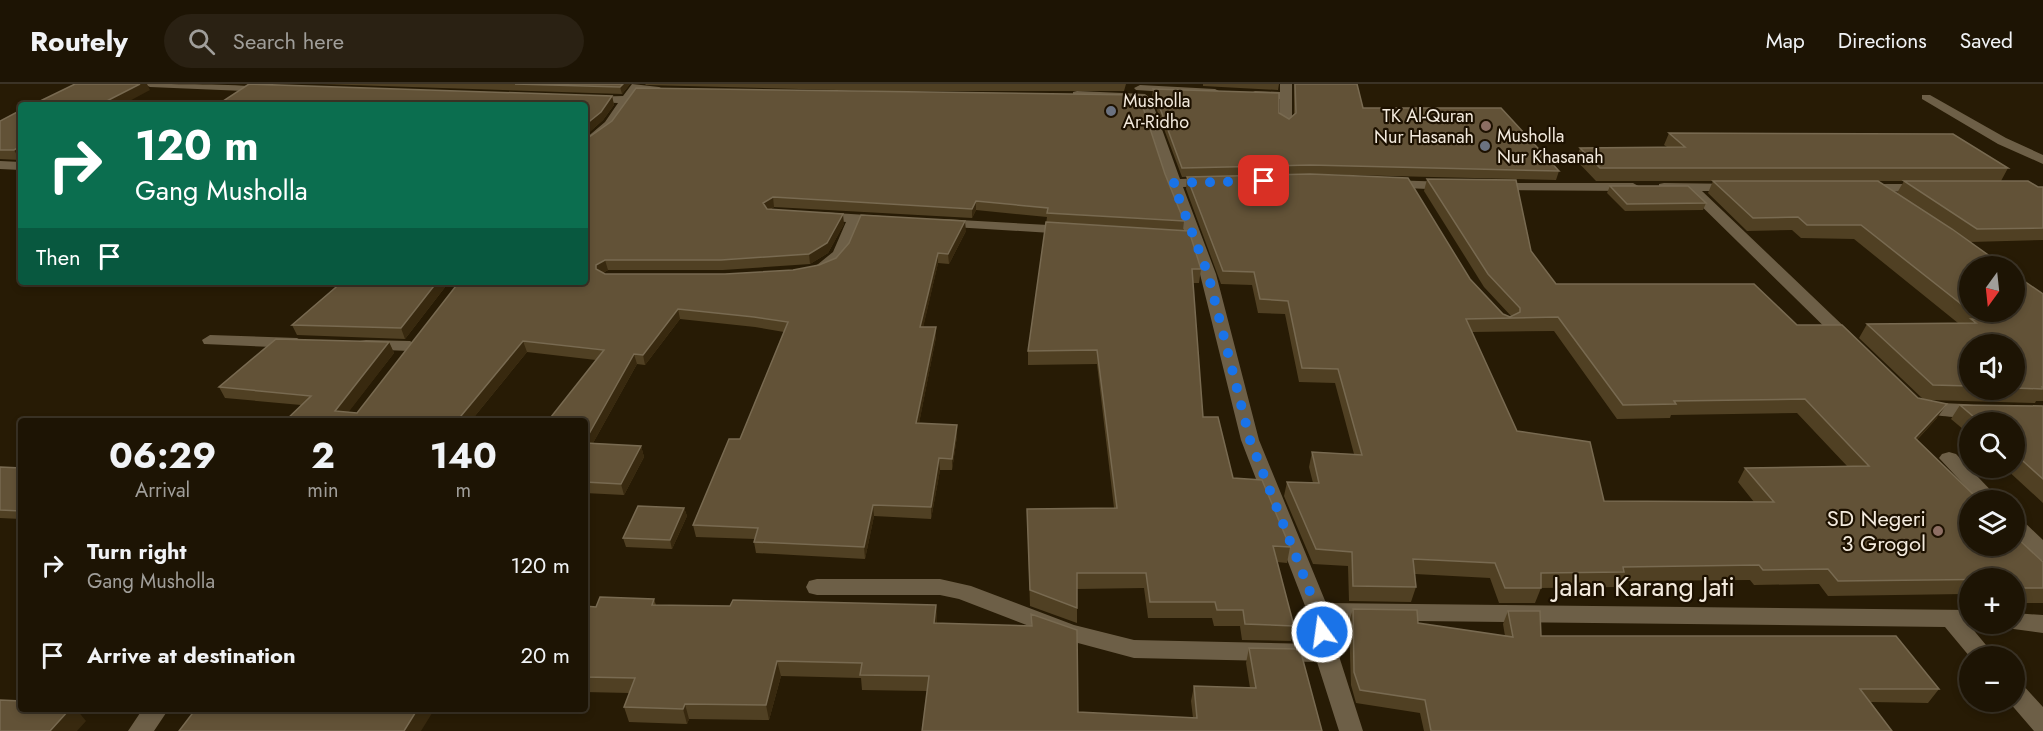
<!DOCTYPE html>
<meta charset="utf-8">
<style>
body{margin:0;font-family:Jost,sans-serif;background:#2a2113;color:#f1f3f6;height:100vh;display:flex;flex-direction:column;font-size:22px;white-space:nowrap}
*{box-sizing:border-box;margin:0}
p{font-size:20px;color:#a09e9a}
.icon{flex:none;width:33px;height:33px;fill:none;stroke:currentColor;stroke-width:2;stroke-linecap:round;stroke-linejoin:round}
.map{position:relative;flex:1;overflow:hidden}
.sheet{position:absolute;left:18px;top:334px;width:570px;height:294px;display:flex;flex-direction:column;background:#1d1404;border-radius:6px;box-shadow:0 3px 9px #0003,0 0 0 2px #3b3326}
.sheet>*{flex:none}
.top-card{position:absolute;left:18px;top:18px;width:570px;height:183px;border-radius:6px;box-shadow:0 3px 9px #0003,0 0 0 2px #3b3326;background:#0b6e4f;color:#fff;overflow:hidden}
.needle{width:39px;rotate:195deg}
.controls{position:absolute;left:1959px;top:172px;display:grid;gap:12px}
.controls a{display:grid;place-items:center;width:66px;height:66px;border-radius:50%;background:#1d1404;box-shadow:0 3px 9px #0003,0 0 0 2px #3b3326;font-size:30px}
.pin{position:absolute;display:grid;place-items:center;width:51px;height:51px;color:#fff;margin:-26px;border-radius:12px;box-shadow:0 3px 9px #0006}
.me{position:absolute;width:66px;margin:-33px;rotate:346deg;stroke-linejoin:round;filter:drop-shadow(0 0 4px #0008)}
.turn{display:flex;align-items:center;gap:21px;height:126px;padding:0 18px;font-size:27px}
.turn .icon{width:78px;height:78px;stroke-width:2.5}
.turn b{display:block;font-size:42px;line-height:51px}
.then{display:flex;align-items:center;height:57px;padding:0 18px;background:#0003;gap:12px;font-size:22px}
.eta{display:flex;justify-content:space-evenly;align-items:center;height:102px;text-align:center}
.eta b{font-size:36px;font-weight:700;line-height:42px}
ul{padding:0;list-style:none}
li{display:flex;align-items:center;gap:18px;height:90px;padding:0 18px}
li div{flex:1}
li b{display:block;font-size:22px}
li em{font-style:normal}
header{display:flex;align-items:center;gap:36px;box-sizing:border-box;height:84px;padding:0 30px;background:#1d1404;border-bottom:2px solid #3b3326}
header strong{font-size:28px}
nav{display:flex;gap:33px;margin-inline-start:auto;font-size:21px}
.search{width:420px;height:54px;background:#2a2113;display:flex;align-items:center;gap:15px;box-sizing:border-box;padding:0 21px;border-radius:33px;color:#a09e9a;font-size:22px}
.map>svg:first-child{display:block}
</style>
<header>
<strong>Routely</strong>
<div class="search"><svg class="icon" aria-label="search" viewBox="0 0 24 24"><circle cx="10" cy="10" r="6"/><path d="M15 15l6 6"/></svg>Search here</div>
<nav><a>Map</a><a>Directions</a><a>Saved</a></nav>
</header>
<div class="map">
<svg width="2043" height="647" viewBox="0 0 2043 647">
<rect width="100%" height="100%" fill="#271b05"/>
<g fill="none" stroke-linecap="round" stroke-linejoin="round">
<path fill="#6d5f47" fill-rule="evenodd" d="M 144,0 C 165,0 261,0 272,5 L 266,8 L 150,3 Z
M 632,0 L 659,3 L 665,6 L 659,9 L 637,9 L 613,44 L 585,65 L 585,55 L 605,38 L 618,19 L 590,18 L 584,15 L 586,13 L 623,12 Z
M 1280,0 L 1292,0 L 1292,37 L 1286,41 L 1280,37 L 1280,15 L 1255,13 L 1249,10 L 1255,7 L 1280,8 Z
M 1140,1 L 1215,5 L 1221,8 L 1215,11 L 1136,6 L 1134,4 Z
M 1077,7 L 1145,10 L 1151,15 L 1180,95 L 1210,94 L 1217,98 L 1210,102 L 1183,103 L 1216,190 L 1259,356 L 1326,519 L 1970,526 L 1970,540 L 1978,540 L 1971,543 L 1996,573 L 1970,573 L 1945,543 L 1331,536 L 1338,569 L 1363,647 L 1339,647 L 1317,578 L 1134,574 L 1063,555 L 959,515 L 940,511 L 817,511 L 809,509 L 806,503 L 809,497 L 817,495 L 940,495 L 971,502 L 1074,541 L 1134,556 L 1313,560 L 1307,527 L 1241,356 L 1200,190 L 1166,99 L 1140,17 L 1073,12 L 1073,8 Z
M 1922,11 L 1930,11 L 2006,54 L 2043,71 L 2043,80 L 1998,60 L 1922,15 Z
M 0,77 L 21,78 L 21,86 L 0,85 Z
M 1388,96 L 1450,98 L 1457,102 L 1450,106 L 1383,103 L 1381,100 Z
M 1493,99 L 1633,99 L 1640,103 L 1633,107 L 1488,106 L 1488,100 Z
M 1664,99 L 1740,100 L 1740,106 L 1735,107 L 1702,107 L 1855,253 L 1857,257 L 1855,261 L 1843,261 L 1686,107 L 1659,106 L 1659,100 Z
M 1865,100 L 1924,100 L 1931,104 L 1924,108 L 1860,107 L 1858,104 Z
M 820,128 L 882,132 L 889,136 L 882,140 L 860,139 C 852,160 844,184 820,190 L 812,185 L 833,168 L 846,138 L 815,135 L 815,129 Z
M 942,135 L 1067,142 L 1074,146 L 1067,150 L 937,142 L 937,136 Z
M 210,251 L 297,254 L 305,259 L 297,264 L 204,260 L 202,256 Z
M 366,256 L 410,257 L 418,262 L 410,267 L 360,265 L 358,261 L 360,257 Z
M 1920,317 C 1935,321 1983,317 1990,327 C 1982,339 1927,331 1914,327 L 1911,323 L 1914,319 Z
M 1949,368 L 1956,370 L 2001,417 L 1979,417 L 1939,374 L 1942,370 Z
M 2014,433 L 2021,435 L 2043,456 L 2043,477 L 2036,474 L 2014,453 Z
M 2014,529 L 2043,531 L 2043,549 L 2006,544 L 2004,540 L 2014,540 Z
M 2014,597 L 2022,600 L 2043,623 L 2043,647 L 2034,647 L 2009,618 L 2014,618 Z
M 142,626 L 168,626 L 154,647 L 128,647 Z"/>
</g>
<path fill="#504023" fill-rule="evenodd" d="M 321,0 L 630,0 L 622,10 Z
M 645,0 L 1126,0 L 1124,7 L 873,7 L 646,1 Z
M 1203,0 L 1279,0 L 1278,6 L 1203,2 Z
M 1294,0 L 1357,0 L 1363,24 L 1559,87 L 1556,96 L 1308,90 L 1182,93 L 1152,13 L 1153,5 L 1279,29 L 1289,35 L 1294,30 Z
M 612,12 L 614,21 L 603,36 L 585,52 L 585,21 L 221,21 L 220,19 Z
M 0,37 L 20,76 L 0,75 Z
M 1669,49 L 2008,84 L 2001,97 L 1878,97 L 1897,109 L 1904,97 L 2043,103 L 2043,156 L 1970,158 L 1970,228 L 2014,228 L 2043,210 L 2043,317 L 2036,317 L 2035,319 L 1928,316 L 1937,334 L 1917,356 L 2043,478 L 2043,519 L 2014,519 L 2014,495 L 1970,495 L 1970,515 L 1964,510 L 1828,512 L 1819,500 L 1754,501 L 1750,496 L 1620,497 L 1617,503 L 1541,504 L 1535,519 L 1499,519 L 1490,494 L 1415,490 L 1416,503 L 1411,518 L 1349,517 L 1348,482 L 1313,480 L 1284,412 L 1287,398 L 1313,399 L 1309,383 L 1312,368 L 1354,370 L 1335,299 L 1299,298 L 1285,230 L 1258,229 L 1252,201 L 1221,200 L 1186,105 L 1187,93 L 1470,195 L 1503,230 L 1510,233 L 1511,232 L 1484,203 L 1424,107 L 1427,95 L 1531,167 L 1556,200 L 1797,241 L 1918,314 L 1923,315 L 1859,254 L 1867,240 L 1958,239 L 1854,155 L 1801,154 L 1792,146 L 1747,147 L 1708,109 L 1713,97 L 1596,97 L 1576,76 L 1580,64 L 1667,63 L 1664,61 ZM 1554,247 L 1617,335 L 1670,334 L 1671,331 L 1797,329 L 1847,382 L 1745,384 L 1738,398 L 1754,418 L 1604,417 L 1517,347 L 1472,248 ZM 1970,261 L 2014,261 L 2014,306 L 1970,306 Z
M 585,56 L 1165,90 L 1184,137 L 1183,146 L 1201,185 L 1199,199 L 1193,199 L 1203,333 L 1233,394 L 1290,463 L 1287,479 L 1277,478 L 1294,542 L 1291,557 L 1242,556 L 1240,542 L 1214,542 L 1212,534 L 1148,534 L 1144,504 L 1077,505 L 1077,539 L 1030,522 L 1027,425 L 1114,424 L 1097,280 L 1028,281 L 1028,267 L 1047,133 L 976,126 L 972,134 L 774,123 L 771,125 L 844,140 L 828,169 L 810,180 L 723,186 L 608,186 L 603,189 L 605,190 L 725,190 L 793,186 L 819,181 L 966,147 L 949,180 L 938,179 L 923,243 L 936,243 L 936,253 L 919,339 L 957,352 L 952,386 L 940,386 L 931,435 L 874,432 L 865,475 L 756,469 L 754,458 L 755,455 L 696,453 L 693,441 L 740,355 L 784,248 L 755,243 L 680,235 L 645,281 L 637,280 L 593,359 L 641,362 L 644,373 L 624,411 L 585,409 L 585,338 L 596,276 L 527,268 L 470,338 L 284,338 L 301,321 L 225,314 L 219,303 L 389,258 L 394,269 L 348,328 L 357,329 Z
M 1610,102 L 1706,119 L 1703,126 L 1625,127 L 1607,109 Z
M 449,198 L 405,255 L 297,251 L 292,241 Z
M 1960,321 L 2043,322 L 2043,419 L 2005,384 L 2014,384 L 2014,339 L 1970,339 L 1970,351 L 1951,335 Z
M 0,383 L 21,384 L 21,435 L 0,434 Z
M 684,424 L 687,432 L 672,465 L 626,463 L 623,454 Z
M 654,515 L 656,521 L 730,522 L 936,521 L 937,539 L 1031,542 L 1031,530 L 1078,628 L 1193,634 L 1191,617 L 1194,602 L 1250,604 L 1246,579 L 1249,564 L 1322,647 L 922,647 L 927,607 L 862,606 L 861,594 L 781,592 L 769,636 L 689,635 L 687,640 L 629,638 L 624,623 L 629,609 L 585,608 L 585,522 L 596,523 Z
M 1353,525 L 1418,539 L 1505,552 L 1503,540 L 1508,527 L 1541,552 L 1939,605 L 1928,619 L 1871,618 L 1892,647 L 1424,647 L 1420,629 L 1356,619 L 1351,601 L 1349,538 Z"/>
<path fill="#38290f" d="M 140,0 L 147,0 L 150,6 L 122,21 L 99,21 Z
M 623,0 L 630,0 L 622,10 L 620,3 Z
M 612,12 L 614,21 L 603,36 L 585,52 L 585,41 Z
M 21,62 L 21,75 L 20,76 L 14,66 Z
M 773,113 L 774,123 L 765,128 L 763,119 Z
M 976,117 L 976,126 L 972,134 L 972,125 Z
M 843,130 L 844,140 L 828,169 L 810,180 L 809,170 Z
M 965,137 L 966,147 L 949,180 L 948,170 Z
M 938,169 L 938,179 L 921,253 L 920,243 Z
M 605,176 L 608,186 L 599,191 L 596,185 L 596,181 Z
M 437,198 L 449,198 L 405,255 L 401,244 Z
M 678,225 L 680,235 L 645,281 L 643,271 Z
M 936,243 L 936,253 L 917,350 L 916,339 Z
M 523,257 L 527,268 L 470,338 L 456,338 Z
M 389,258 L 394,269 L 341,338 L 335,327 Z
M 634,270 L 637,280 L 587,370 L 585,362 L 585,357 Z
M 1947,320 L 1937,334 L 1905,368 L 1915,354 Z
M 957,341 L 957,352 L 952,386 L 952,375 Z
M 641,362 L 644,373 L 624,411 L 621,400 Z
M 939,374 L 940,386 L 931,435 L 931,423 Z
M 873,421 L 874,432 L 865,475 L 864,463 Z
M 684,424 L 687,432 L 672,465 L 670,456 Z
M 936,521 L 937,536 L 935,554 L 934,539 Z
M 777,577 L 781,592 L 769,636 L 766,621 Z
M 685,620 L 689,635 L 687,640 L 683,625 Z
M 69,626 L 77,626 L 86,637 L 77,647 L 50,647 Z
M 417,626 L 434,626 L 421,647 L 404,647 Z"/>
<path fill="#625237" stroke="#786a51" stroke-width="1.5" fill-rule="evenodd" d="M 75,0 L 140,0 L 99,21 L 32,21 Z
M 249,0 L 612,12 L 601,28 L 585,41 L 585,21 L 262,21 L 263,21 L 220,19 Z
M 515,0 L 623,0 L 620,3 Z
M 1295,0 L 1357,0 L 1363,24 L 1501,24 L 1559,87 L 1310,81 L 1182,84 L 1153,5 L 1279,9 L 1279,29 L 1289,35 L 1296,29 Z
M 636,4 L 1139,11 L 1165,90 L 1184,137 L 1047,129 L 1048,124 L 976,117 L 972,125 L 773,113 L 763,119 L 767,125 L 843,130 L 827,159 L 809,170 L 721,176 L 605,176 L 596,181 L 596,185 L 605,190 L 725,190 L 793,186 L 819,181 L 836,174 L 849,159 L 861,131 L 965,137 L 948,170 L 938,169 L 920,243 L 936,243 L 916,339 L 957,341 L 952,375 L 939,374 L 931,423 L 873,421 L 864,463 L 754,458 L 758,444 L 693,441 L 729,355 L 740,355 L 788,238 L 754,233 L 678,225 L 643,271 L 634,270 L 585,357 L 585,338 L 547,338 L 604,266 L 523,257 L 456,338 L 284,338 L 311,312 L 219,303 L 276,255 L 389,258 L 335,327 L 357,329 L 459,198 L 585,198 L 585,56 L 612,37 Z
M 21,26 L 21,62 L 14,66 L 0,66 L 0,37 Z
M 1669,49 L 1953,50 L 2008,84 L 1600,84 L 1580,64 L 1685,63 Z
M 1310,90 L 1408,94 L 1470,195 L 1503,230 L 1510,233 L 1520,228 L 1520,224 L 1488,190 L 1427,95 L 1516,96 L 1531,167 L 1556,200 L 1754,200 L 1797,241 L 1842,241 L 1918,314 L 1947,320 L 1915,354 L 1980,417 L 1970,417 L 1970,462 L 2014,462 L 2014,451 L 2043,478 L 2043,504 L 2014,504 L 2014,495 L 1838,497 L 1828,485 L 1763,486 L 1759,481 L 1623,483 L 1624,488 L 1541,489 L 1541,504 L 1505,504 L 1495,479 L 1413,475 L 1416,503 L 1353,502 L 1352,468 L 1316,465 L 1287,398 L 1319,399 L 1312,368 L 1362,371 L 1338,285 L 1302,284 L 1288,217 L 1260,215 L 1254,188 L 1223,187 L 1187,93 ZM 1558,233 L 1623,321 L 1676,320 L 1674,317 L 1805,315 L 1869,382 L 1745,384 L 1774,418 L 1604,417 L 1590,358 L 1517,347 L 1466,235 Z
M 1713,97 L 1878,97 L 1952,145 L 2005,183 L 1970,183 L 1970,227 L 1861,141 L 1807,141 L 1798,133 L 1753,134 Z
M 1904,97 L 2028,97 L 2038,103 L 2043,103 L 2043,144 L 1977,145 Z
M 1610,102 L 1688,102 L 1706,119 L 1627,120 Z
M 1046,138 L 1189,147 L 1201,185 L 1192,185 L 1203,333 L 1218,333 L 1233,394 L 1262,396 L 1290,463 L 1273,462 L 1294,542 L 1245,540 L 1243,526 L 1217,526 L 1215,518 L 1150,518 L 1146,489 L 1077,489 L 1077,524 L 1030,506 L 1027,425 L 1117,424 L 1097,266 L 1028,267 Z
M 2014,190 L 2043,210 L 2043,303 L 2042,303 L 2043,305 L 2014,304 L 2014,261 L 1970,261 L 1970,302 L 1933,301 L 1867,240 L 1976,239 L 1971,235 L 1980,235 L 1971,228 L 2014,228 Z
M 342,198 L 437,198 L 401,244 L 292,241 Z
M 1960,321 L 2043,322 L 2043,395 L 2014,369 L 2014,339 L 1981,339 Z
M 585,359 L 641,362 L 621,400 L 585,398 Z
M 0,383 L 21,384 L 21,427 L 0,426 Z
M 638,422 L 684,424 L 670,456 L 623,454 Z
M 600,513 L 654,515 L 652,521 L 730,522 L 733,516 L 936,521 L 934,539 L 1032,542 L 1031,530 L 1077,546 L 1078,628 L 1197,634 L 1194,602 L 1256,604 L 1249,564 L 1300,565 L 1322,647 L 922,647 L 929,592 L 860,591 L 862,579 L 777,577 L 766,621 L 685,620 L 683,625 L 624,623 L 635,594 L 585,593 L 585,522 L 596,523 Z
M 1353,525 L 1417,526 L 1418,539 L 1513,553 L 1508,527 L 1540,527 L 1541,552 L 1896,552 L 1939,605 L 1860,605 L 1892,647 L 1431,647 L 1425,616 L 1360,606 L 1354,588 Z
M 0,616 L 21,617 L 21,626 L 69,626 L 50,647 L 0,647 Z
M 195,626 L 417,626 L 404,647 L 179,647 Z"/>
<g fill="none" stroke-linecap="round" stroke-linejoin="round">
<path stroke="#1a73e8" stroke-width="10" stroke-dasharray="0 18" d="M 1264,97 L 1173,99 L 1208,190 L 1250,356 L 1318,528 L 1322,548"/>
</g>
<g fill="#6b7280" stroke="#1d1100" stroke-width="2">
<circle cx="1111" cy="27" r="6"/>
<circle cx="1485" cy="62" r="6"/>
</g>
<g fill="#8d6e63" stroke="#1d1100" stroke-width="2">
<circle cx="1486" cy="42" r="6"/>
<circle cx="1938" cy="447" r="6"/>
</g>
<g text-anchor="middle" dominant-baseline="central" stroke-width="4.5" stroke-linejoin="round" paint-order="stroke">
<g font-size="18" fill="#f3eadd" stroke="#1d1100" text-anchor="start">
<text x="1123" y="17">Musholla<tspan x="1123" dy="21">Ar-Ridho</tspan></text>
<text x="1474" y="32" text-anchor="end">TK Al-Quran<tspan x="1474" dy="21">Nur Hasanah</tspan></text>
<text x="1497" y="52">Musholla<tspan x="1497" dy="21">Nur Khasanah</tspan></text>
</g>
<g font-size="22" fill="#f3eadd" stroke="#1d1100" text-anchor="end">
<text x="1926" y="434">SD Negeri<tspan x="1926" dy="25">3 Grogol</tspan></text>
</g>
<g font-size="27" fill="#f3eadd" stroke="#1d1100">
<text x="1644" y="502">Jalan Karang Jati</text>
</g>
</g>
</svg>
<div class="controls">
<a><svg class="needle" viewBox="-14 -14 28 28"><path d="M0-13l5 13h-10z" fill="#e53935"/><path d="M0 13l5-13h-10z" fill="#a09e9a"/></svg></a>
<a><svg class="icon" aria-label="sound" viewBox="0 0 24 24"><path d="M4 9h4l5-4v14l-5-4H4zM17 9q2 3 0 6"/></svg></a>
<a><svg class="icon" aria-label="search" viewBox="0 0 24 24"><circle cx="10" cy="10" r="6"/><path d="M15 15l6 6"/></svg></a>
<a><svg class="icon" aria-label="layers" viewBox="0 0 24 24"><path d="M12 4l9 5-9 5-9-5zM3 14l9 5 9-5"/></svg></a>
<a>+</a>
<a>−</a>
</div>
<div class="pin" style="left:1264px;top:97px;background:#d93025"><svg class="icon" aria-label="arrive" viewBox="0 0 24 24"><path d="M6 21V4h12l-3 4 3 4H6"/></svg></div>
<svg class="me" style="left:1322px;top:548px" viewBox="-20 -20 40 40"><circle r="17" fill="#1a73e8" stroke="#fff" stroke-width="3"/><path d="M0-11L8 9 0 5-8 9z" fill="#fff"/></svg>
<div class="top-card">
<div class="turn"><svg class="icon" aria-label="right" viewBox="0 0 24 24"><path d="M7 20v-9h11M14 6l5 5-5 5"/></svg><div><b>120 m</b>Gang Musholla</div></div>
<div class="then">Then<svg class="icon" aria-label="arrive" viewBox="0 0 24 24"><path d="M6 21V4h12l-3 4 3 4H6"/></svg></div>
</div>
<section class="sheet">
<div class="eta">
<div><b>06:29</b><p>Arrival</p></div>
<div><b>2</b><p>min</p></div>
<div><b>140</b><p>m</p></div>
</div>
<ul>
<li><svg class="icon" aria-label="right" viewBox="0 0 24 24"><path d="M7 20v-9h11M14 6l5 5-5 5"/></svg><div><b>Turn right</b><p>Gang Musholla</p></div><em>120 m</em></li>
<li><svg class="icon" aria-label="arrive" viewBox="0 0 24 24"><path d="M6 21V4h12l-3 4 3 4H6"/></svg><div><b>Arrive at destination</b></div><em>20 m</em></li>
</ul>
</section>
</div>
